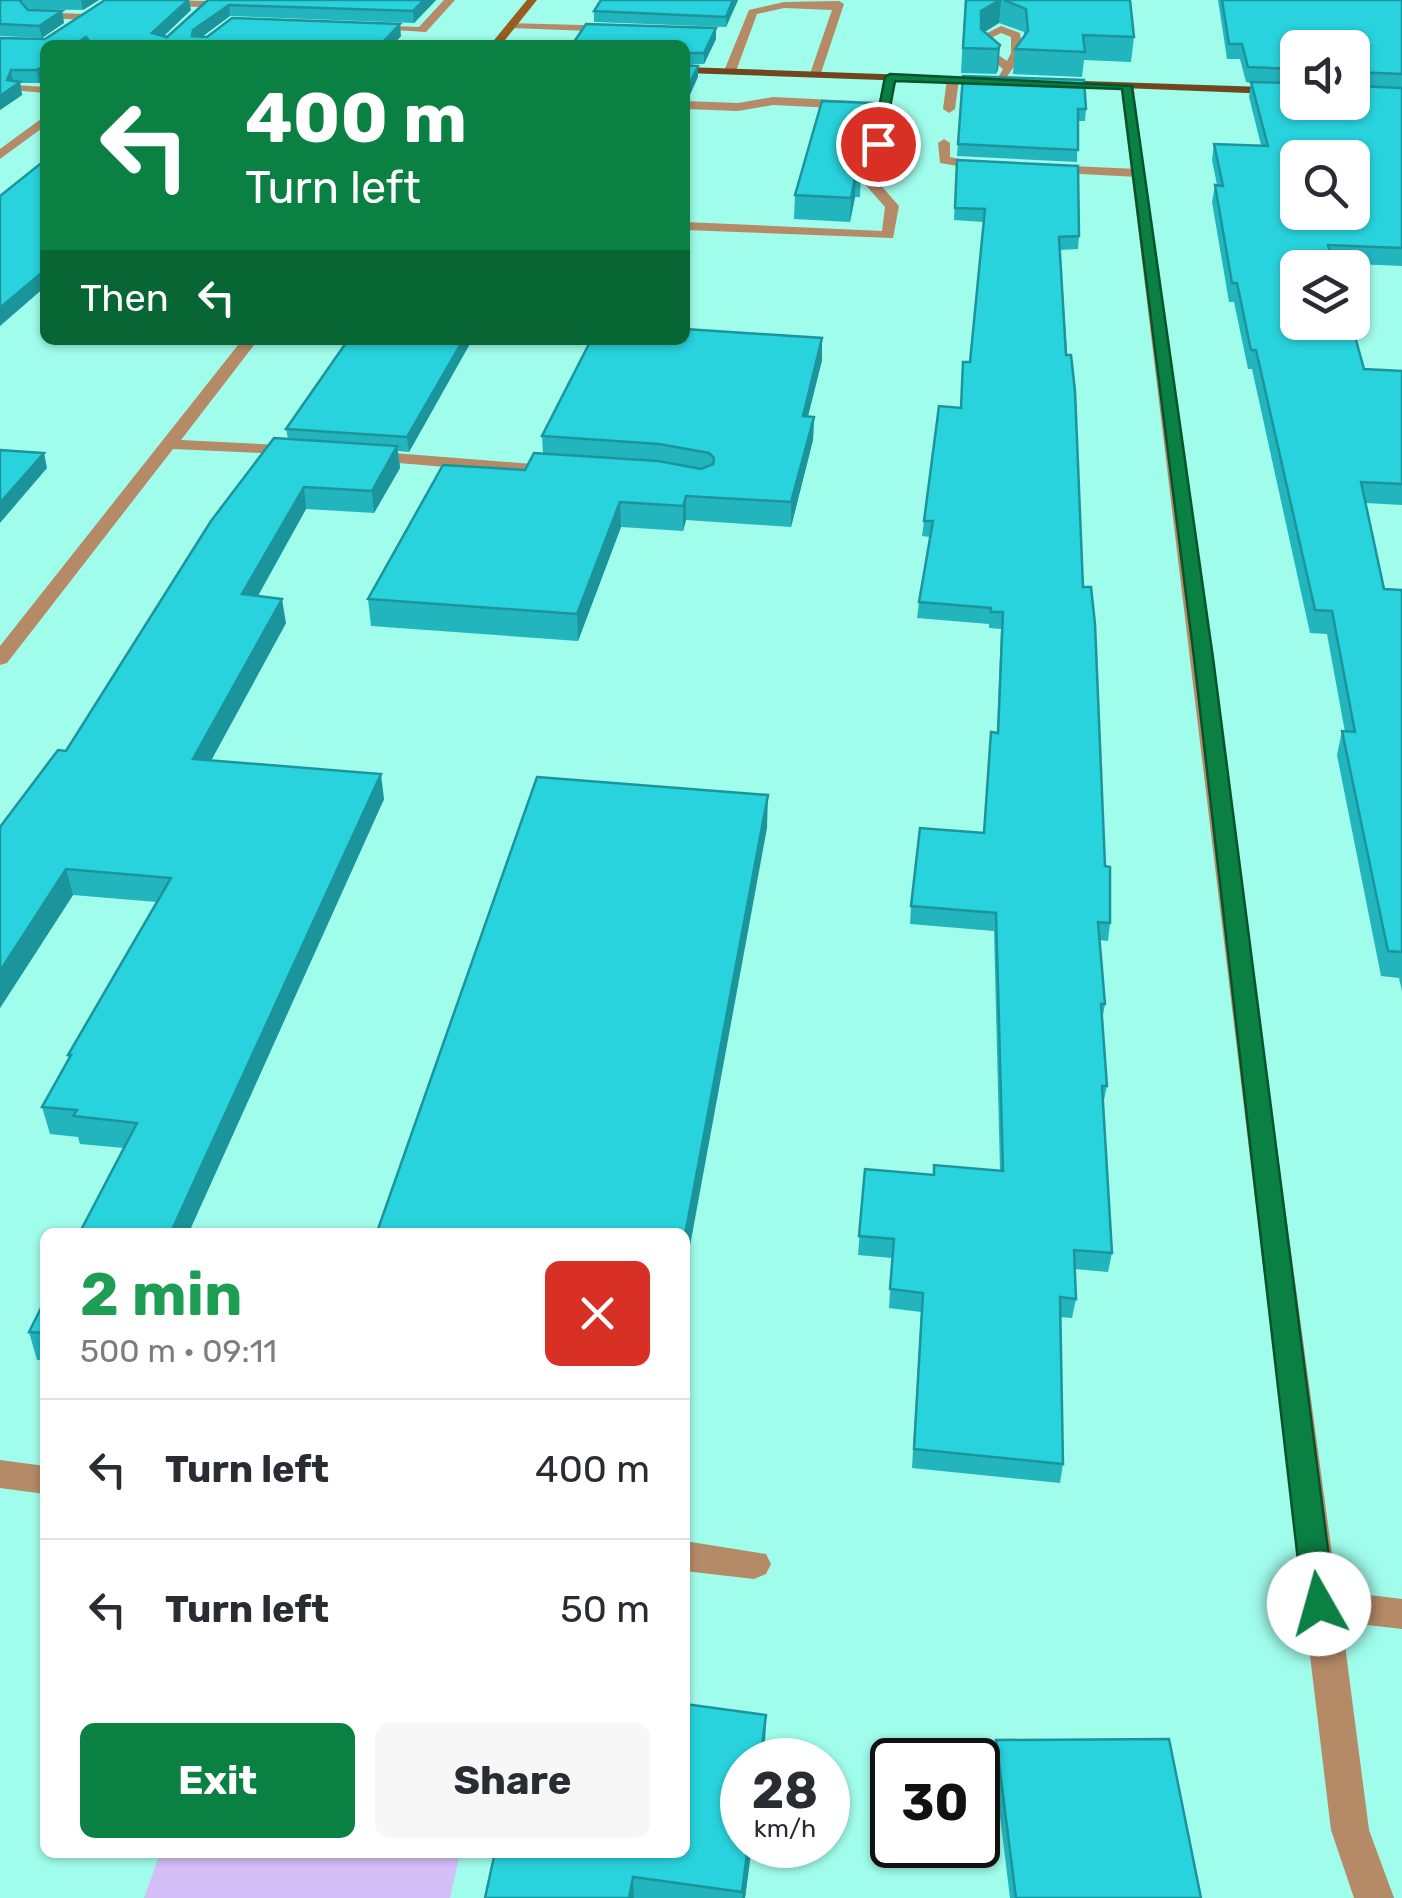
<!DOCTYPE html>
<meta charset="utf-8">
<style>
body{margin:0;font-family:Rubik,sans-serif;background:#f7f7f7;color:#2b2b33;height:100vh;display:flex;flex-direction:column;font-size:38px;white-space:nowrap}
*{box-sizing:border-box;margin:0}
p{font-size:32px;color:#7c7c81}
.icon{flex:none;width:55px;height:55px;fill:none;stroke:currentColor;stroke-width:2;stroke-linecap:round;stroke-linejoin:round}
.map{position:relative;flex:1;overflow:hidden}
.sheet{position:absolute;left:40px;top:1228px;width:650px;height:630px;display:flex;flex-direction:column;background:#fff;border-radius:15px;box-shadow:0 2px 8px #0004}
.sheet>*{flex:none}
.guide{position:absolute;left:40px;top:40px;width:650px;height:305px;border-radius:15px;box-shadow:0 2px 8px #0004;background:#0b8043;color:#fff;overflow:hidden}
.buttons{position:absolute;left:1280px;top:30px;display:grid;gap:20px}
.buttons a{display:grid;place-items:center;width:90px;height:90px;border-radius:15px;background:#fff;box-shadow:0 2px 8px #0004;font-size:50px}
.speed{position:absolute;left:720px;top:1738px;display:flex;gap:20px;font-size:50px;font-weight:700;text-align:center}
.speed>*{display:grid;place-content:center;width:130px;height:130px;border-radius:50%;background:#fff;box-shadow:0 2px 8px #0004;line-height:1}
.speed small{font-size:25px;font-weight:400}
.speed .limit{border:5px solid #111;border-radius:15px;background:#fff;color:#111}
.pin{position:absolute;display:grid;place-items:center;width:85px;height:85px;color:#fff;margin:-42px;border:5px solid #fff;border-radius:50%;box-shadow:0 2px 10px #0007}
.me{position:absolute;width:110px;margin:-55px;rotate:353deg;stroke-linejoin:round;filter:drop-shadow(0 0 8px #0008)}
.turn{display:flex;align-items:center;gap:35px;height:210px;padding:0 40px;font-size:45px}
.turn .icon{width:130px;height:130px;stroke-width:2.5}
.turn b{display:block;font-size:70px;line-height:85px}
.then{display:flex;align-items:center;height:95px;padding:0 40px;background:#0003;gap:20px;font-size:38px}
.round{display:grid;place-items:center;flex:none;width:105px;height:105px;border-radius:15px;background:#f7f7f7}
.head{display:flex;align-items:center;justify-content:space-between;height:170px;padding:0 40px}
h1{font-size:60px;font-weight:700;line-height:75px;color:#1e9e55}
.cta{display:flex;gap:20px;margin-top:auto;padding:20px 40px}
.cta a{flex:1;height:115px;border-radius:15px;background:#0b8043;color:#fff;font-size:40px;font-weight:700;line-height:115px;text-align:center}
.cta a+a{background:#f7f7f7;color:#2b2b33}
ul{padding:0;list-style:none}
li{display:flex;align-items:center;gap:30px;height:140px;padding:0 40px;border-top:2px solid #e1e1e2}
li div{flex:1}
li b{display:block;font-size:38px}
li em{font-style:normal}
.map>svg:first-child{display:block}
</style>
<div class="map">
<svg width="1402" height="1898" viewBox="0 0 1402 1898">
<rect width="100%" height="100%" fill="#a0fceb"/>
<path fill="#d3bef8" d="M 160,1853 L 160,1852 L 460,1853 L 450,1898 L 144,1898 Z"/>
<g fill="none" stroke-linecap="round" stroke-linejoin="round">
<path fill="#b58a67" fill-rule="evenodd" d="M 152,0 L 209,1 L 214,4 L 169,45 L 158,45 L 200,7 L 156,5 Z
M 444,0 L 455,0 L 426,32 L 363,28 L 368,25 L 419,27 Z
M 839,1 L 844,4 L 820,76 L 810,74 L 832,10 L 784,8 L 757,14 L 736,71 L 730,74 L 724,71 L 749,10 L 784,2 Z
M 30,12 L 86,14 L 91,17 L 86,20 L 26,17 Z
M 507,23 L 616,26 L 621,29 L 616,32 L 511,28 Z
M 1001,26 L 1020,33 L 1023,53 L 1002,84 L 996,81 L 1003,69 L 983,53 L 983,35 ZM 1001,33 L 1011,37 L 1011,53 L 1007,61 L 994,52 L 993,37 Z
M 890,74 L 896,77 L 877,181 L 899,206 L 893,238 L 685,230 L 685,222 L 882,231 L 885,207 L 863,182 L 884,77 Z
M 953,76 L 959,79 L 955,109 L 949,113 L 943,109 L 947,79 Z
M 16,85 L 45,87 L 45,93 L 12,90 Z
M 773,97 L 855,101 L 861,105 L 855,109 L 773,105 L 738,111 L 685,109 L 685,101 L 738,103 Z
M 944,139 L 950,143 L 950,157 L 994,167 L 988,171 L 940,163 L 938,143 Z
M 1048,165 L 1138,169 L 1144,173 L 1138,177 L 1043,172 L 1043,166 Z"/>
<path fill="#b58a67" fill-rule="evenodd" d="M 1127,83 L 1133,86 L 1337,1591 L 1402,1599 L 1402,1629 L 1342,1622 L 1369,1830 L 1394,1898 L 1354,1898 L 1331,1830 L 1121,86 Z
M 45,116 L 45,126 L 0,159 L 0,149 Z
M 242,340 L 258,340 L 181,440 L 298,446 L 307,451 L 304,455 L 173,449 L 7,663 L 0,665 L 0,646 Z
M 368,451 L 557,466 L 566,471 L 557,476 L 362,460 L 359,456 Z
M 0,1460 L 45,1466 L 45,1494 L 0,1488 Z
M 685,1541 L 766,1554 L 771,1564 L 766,1574 L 754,1579 L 685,1571 Z"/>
<path fill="#9a5c1e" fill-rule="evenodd" d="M 527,0 L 537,0 L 501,45 L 490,45 Z"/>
<path fill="#71461c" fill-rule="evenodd" d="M 685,67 L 993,78 L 999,81 L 993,84 L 685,73 Z
M 1053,80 L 1298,88 L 1298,95 L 1049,85 Z"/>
</g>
<path fill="#22b5be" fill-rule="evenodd" d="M 0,0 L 99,0 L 83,10 L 27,9 L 62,11 L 64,23 L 42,38 L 0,36 Z
M 208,0 L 436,0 L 414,23 L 230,16 L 203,36 L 401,36 L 393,45 L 45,45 L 45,79 L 39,83 L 20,83 L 22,95 L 0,110 L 0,38 L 45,39 L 191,10 L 164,36 L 167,37 Z
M 601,0 L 738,0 L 726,27 L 594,22 L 594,11 Z
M 965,0 L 1130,0 L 1134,37 L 1131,62 L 1084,60 L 1082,77 L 1013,74 L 1015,49 L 1024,37 L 1024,32 L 999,23 L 985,32 L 1000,45 L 998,70 L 996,74 L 961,73 Z
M 1218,0 L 1402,0 L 1402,266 L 1333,263 L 1364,369 L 1402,371 L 1402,505 L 1366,503 L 1384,589 L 1402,590 L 1402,991 L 1399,978 L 1381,976 L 1337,755 L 1342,731 L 1345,732 L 1327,634 L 1310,633 L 1252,369 L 1248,369 L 1234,302 L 1229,302 L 1212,202 L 1215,185 L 1217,185 L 1212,160 L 1214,144 L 1261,145 L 1249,97 L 1251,83 L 1246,82 L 1240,59 L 1227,59 ZM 1298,48 L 1352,102 L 1298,102 Z
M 716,39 L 704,64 L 685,64 L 685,45 Z
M 963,76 L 1086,109 L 1085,121 L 1078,121 L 1077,162 L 957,156 Z
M 871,125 L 861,171 L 860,197 L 855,197 L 850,222 L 794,219 L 795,195 Z
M 957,160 L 1079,236 L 1078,249 L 1060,250 L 1083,587 L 1110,923 L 1108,941 L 1099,940 L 1105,1004 L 1102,1021 L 1107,1086 L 1103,1105 L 1112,1253 L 1108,1272 L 1075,1269 L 1076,1299 L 1072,1318 L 1060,1317 L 1063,1464 L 1060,1483 L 912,1468 L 921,1312 L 889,1308 L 892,1258 L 858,1255 L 865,1169 L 933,1175 L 934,1165 L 1000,1171 L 994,931 L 910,924 L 911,906 L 984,833 L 997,732 L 1001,629 L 989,628 L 989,624 L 917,618 L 919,602 L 930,537 L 922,536 L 924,521 L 960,408 L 970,362 L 984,222 L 954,220 Z
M 822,338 L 822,360 L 808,416 L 814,417 L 813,440 L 791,527 L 686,520 L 683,531 L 621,527 L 578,641 L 371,626 L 368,599 L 543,454 L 542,436 Z
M 348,340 L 472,340 L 409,452 L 398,451 L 400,468 L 374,513 L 306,509 L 258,596 L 286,623 L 211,761 L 384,799 L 189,1232 L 80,1232 L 124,1148 L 80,1144 L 78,1137 L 50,1134 L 42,1107 L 69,1059 L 68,1055 L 157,902 L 73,895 L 0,1008 L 0,827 L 66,751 L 288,439 L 286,429 Z
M 45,1300 L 45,1360 L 37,1360 L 29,1332 Z
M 766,1715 L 765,1751 L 742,1845 L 752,1845 L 745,1898 L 485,1898 Z
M 996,1740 L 1201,1898 L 1010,1898 L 993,1759 Z"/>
<path fill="#1c949b" d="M 81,0 L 99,0 L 83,10 Z
M 188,0 L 189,0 L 191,10 L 154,45 L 152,33 Z
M 424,0 L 436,0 L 414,23 L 413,11 Z
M 733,0 L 738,0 L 726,27 L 726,17 Z
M 1000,0 L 1001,0 L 999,23 L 979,35 L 981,11 Z
M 229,5 L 230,16 L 195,42 L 194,45 L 193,30 Z
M 62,11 L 64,23 L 42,38 L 39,26 Z
M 400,24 L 401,36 L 393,45 L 380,45 Z
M 716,28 L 716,39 L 704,64 L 704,53 Z
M 86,37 L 87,45 L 74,45 Z
M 1000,45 L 998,70 L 996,74 L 998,49 Z
M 45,65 L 45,79 L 39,83 L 37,70 Z
M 698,66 L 698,77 L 689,97 L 685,98 L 685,87 Z
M 11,70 L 13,83 L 20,82 L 22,95 L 0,110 L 0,96 Z
M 872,103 L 871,125 L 861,173 L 860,158 Z
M 856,173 L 855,197 L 850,222 L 851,198 Z
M 45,270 L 45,287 L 0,326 L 0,308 Z
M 822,338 L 822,360 L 802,440 L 803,416 Z
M 463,340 L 472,340 L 409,452 L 407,437 Z
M 814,417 L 813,440 L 791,527 L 791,502 Z
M 397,446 L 400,468 L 374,513 L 372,491 Z
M 44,453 L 47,468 L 0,523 L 0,503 Z
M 304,487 L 306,509 L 246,617 L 242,594 Z
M 686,496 L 686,520 L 683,531 L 683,506 Z
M 620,502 L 621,527 L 578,641 L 577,614 Z
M 282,599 L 286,623 L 198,784 L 193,759 Z
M 381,774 L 384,799 L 189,1232 L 171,1232 Z
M 768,795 L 767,828 L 685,1273 L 685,1235 Z
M 66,869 L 73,895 L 0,1008 L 0,971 Z
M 766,1715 L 764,1760 L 760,1760 Z
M 748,1845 L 752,1845 L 745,1898 L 742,1898 Z
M 633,1877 L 634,1898 L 629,1898 Z"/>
<path fill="#28d3dd" stroke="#1c949b" stroke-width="2.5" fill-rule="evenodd" d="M 0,0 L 21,0 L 20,1 L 28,10 L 62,11 L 39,26 L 0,24 Z
M 105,0 L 188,0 L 152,33 L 167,37 L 208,0 L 424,0 L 413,11 L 229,5 L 193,30 L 192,36 L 207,37 L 232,18 L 400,24 L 380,45 L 92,45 L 86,37 L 74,45 L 45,45 L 45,65 L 37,70 L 11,70 L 7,80 L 20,82 L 0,96 L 0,38 L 45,39 Z
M 601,0 L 733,0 L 726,17 L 594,11 Z
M 966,0 L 1000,0 L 981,11 L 981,29 L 1000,45 L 998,49 L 963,48 Z
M 1004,0 L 1130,0 L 1134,37 L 1083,35 L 1085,52 L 1015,49 L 1028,31 L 1026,9 Z
M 1222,0 L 1402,0 L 1402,74 L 1355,72 L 1352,79 L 1352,48 L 1298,48 L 1298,69 L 1248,67 L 1242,44 L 1229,44 Z
M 586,24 L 716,28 L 704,53 L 685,53 L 685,45 L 572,45 Z
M 685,65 L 698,66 L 689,86 L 685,87 Z
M 963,76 L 1084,80 L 1086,109 L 1078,109 L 1078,150 L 958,144 Z
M 1251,82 L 1298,83 L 1298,102 L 1352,102 L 1352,84 L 1355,86 L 1402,88 L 1402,248 L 1328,245 L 1335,268 L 1298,268 L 1298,322 L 1351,322 L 1364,369 L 1402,371 L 1402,484 L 1361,482 L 1384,589 L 1402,590 L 1402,952 L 1388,951 L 1342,731 L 1355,732 L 1332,611 L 1315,610 L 1256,350 L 1251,350 L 1237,283 L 1232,283 L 1215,185 L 1223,186 L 1214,144 L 1268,146 ZM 1298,158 L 1352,158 L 1352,212 L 1298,212 Z
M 822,101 L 872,103 L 860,158 L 862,173 L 856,173 L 851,198 L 795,195 Z
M 45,160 L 45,270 L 0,308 L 0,196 Z
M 957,160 L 1078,166 L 1079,236 L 1059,237 L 1066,355 L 1071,355 L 1075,391 L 1083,587 L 1091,587 L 1095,624 L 1105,866 L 1110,867 L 1110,923 L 1098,922 L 1105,1004 L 1101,1004 L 1107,1086 L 1102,1086 L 1112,1253 L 1074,1250 L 1076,1299 L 1060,1297 L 1063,1464 L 914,1449 L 923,1293 L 890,1289 L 894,1239 L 859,1236 L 865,1169 L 934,1175 L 934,1165 L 1003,1171 L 996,913 L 911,906 L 920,828 L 984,833 L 991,732 L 998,733 L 1003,612 L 991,612 L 991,608 L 919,602 L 933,521 L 924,521 L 939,406 L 961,408 L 963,362 L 970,362 L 985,209 L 955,208 Z
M 685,329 L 822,338 L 803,416 L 814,417 L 791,502 L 686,496 L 683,506 L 620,502 L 577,614 L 368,599 L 443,465 L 525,470 L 534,453 L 658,461 L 701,469 L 713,464 L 714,458 L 709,453 L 659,444 L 542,436 L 591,340 L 685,340 Z
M 348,340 L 463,340 L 407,437 L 286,429 Z
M 274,438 L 397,446 L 372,491 L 304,487 L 242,594 L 282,599 L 193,759 L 381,774 L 171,1232 L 80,1232 L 137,1123 L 73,1116 L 77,1110 L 42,1107 L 71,1055 L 68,1055 L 171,878 L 66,869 L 0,971 L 0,827 L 58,750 L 66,751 L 211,521 Z
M 0,450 L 44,453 L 0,503 Z
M 537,777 L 768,795 L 685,1235 L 685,1232 L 377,1232 Z
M 45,1300 L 45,1333 L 29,1332 Z
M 685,1704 L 766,1715 L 760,1760 L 742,1760 L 742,1845 L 748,1845 L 742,1892 L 633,1877 L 629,1898 L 485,1898 L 495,1852 L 685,1852 Z
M 1169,1739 L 1201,1898 L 1016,1898 L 996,1740 Z"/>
<path fill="#0b8043" stroke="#07532c" stroke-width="2.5" d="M 890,74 L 1132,86 L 1213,658 L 1335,1604 L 1331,1614 L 1319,1618 L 1308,1614 L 1303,1604 L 1194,658 L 1122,89 L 895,81 L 883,144 L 878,148 L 872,144 L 885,77 Z"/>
</svg>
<div class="buttons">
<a><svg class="icon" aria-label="sound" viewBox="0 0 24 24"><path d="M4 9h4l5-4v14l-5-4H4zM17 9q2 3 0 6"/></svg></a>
<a><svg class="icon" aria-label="search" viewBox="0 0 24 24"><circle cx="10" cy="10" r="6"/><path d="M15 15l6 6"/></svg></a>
<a><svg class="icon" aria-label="layers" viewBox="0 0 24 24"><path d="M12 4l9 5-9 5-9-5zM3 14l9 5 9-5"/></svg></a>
</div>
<div class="speed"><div>28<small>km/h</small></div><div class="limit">30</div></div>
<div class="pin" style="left:878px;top:144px;background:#d93025"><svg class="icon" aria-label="arrive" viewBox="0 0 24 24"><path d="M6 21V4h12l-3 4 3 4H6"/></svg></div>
<svg class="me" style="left:1319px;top:1604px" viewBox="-20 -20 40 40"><circle r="19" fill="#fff"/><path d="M0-13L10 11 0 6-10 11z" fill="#0b8043"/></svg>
<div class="guide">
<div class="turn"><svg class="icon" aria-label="left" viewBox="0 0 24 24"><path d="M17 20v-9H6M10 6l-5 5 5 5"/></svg><div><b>400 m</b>Turn left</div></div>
<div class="then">Then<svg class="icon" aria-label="left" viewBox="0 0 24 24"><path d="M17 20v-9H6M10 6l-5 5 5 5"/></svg></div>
</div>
<section class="sheet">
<div class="head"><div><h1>2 min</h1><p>500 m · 09:11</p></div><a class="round" style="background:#d93025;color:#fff"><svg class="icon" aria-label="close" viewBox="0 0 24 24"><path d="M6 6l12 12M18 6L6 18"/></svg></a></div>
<ul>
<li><svg class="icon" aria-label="left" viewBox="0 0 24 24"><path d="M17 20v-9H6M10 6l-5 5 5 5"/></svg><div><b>Turn left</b></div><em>400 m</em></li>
<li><svg class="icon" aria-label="left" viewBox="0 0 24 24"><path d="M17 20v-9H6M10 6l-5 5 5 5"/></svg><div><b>Turn left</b></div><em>50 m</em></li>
</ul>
<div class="cta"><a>Exit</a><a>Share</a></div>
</section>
</div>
